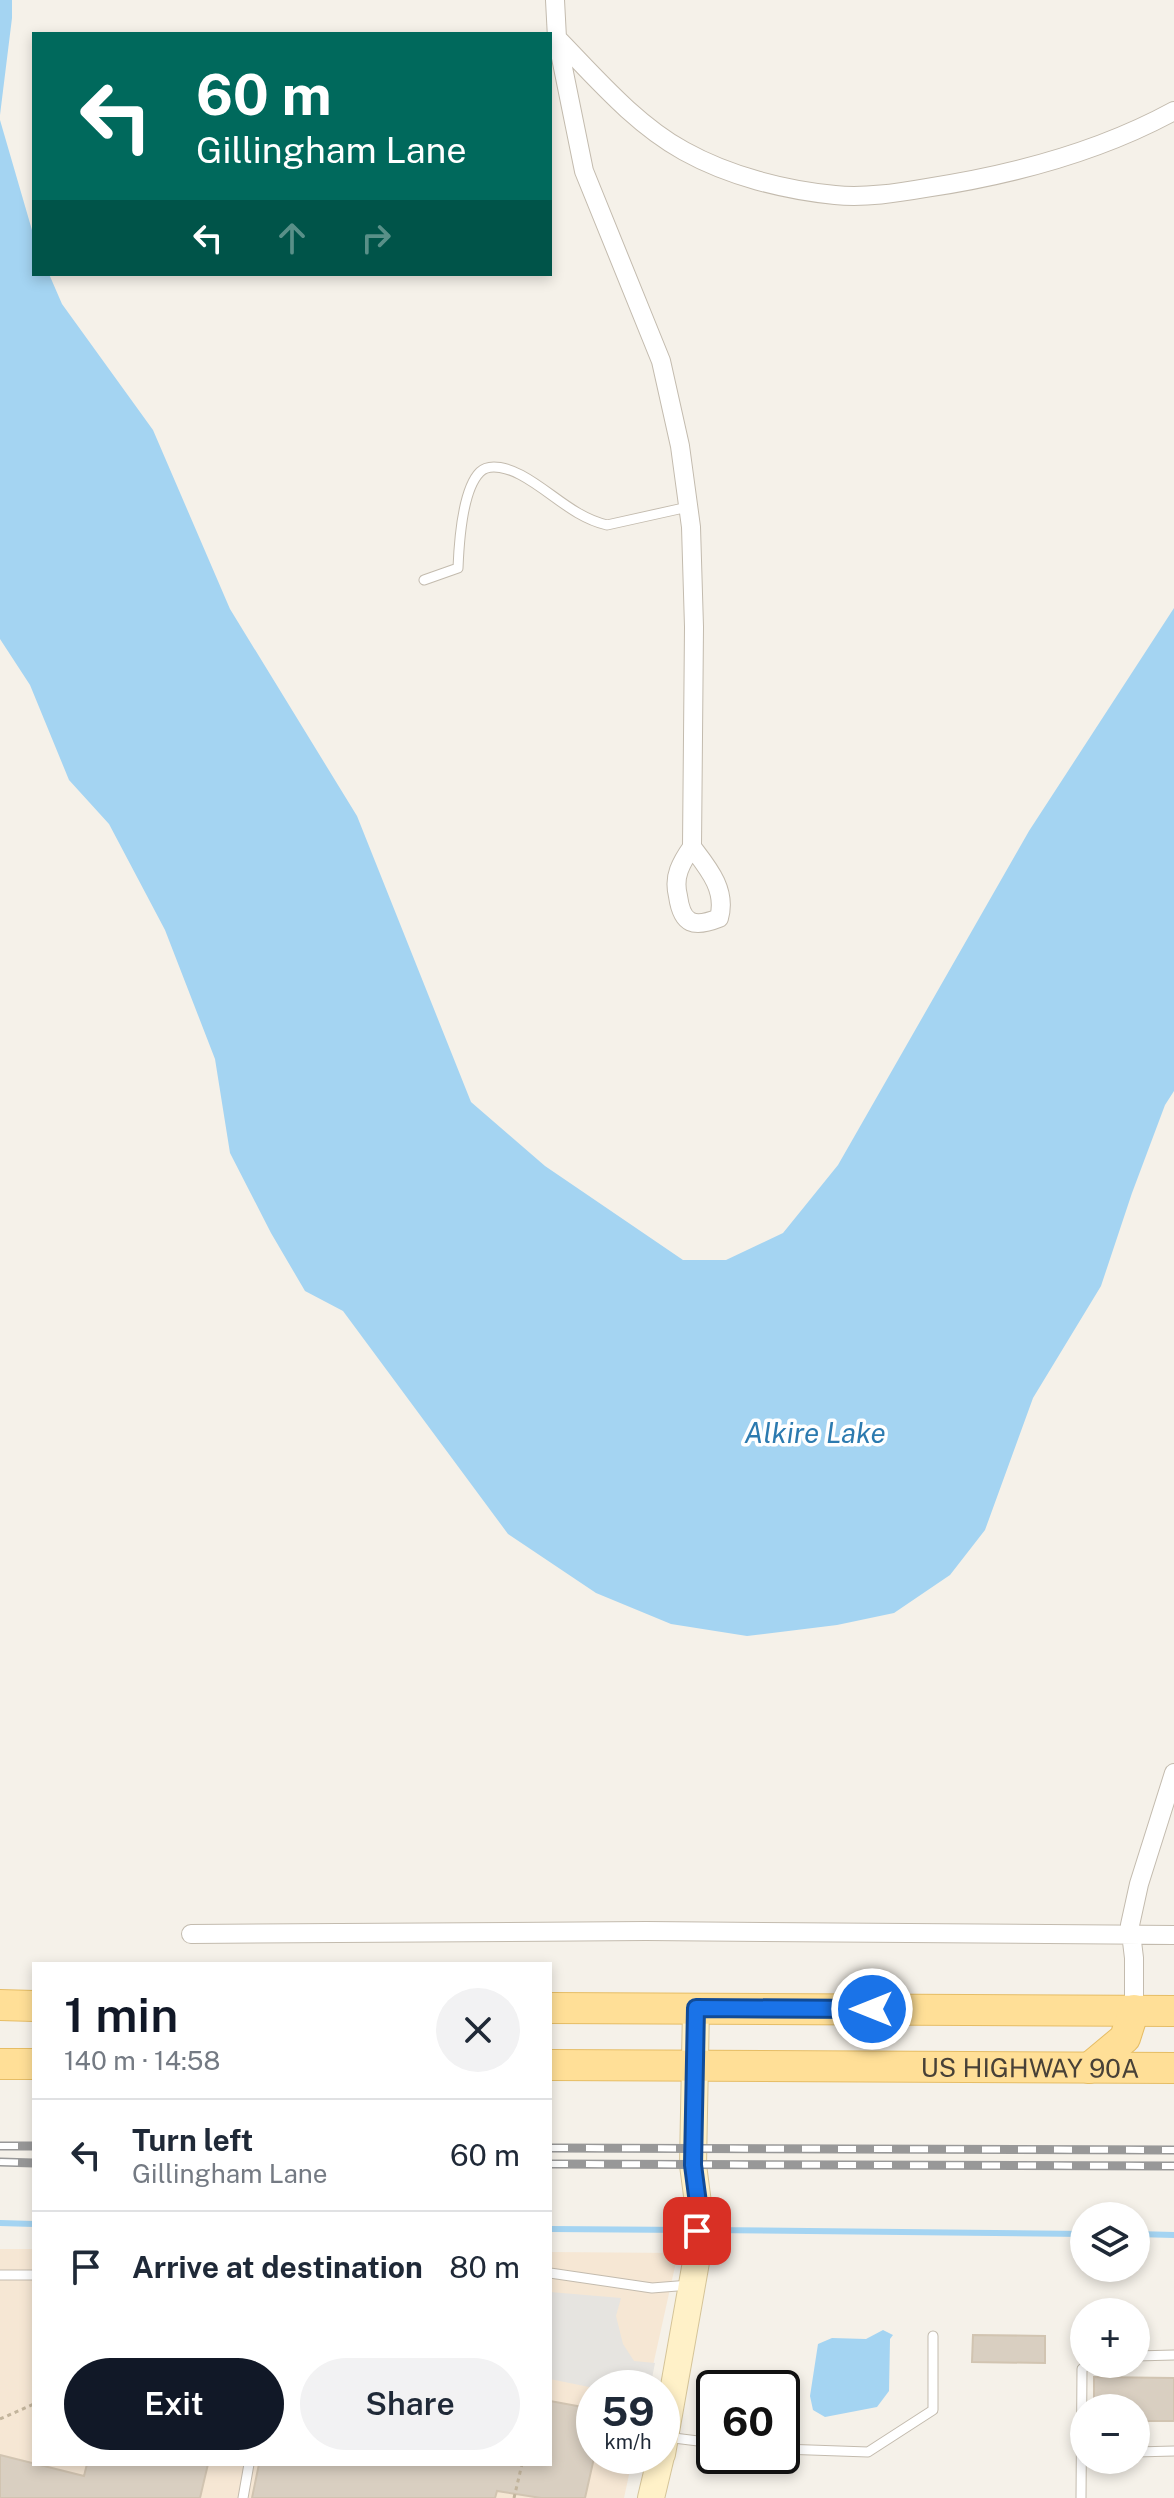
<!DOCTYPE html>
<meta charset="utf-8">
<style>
body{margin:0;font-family:"Public Sans",sans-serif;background:#f2f2f3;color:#1f2937;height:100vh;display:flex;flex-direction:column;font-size:30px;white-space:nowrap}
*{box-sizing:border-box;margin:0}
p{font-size:26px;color:#747a83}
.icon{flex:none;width:44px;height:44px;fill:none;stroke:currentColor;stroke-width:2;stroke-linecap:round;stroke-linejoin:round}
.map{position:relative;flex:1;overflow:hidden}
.drawer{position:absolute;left:32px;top:1962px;width:520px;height:504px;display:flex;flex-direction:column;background:#fff;border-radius:0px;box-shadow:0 4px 12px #0003}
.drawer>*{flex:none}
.guide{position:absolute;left:32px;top:32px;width:520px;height:244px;border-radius:0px;box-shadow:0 4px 12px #0003;background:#00695c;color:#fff;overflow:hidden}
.buttons{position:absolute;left:1070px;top:2202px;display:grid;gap:16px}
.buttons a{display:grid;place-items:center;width:80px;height:80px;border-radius:50%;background:#fff;box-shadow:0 4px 12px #0003;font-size:40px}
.speed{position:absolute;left:576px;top:2370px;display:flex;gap:16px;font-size:40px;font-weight:700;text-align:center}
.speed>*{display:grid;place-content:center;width:104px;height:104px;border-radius:50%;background:#fff;box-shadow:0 4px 12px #0003;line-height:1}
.speed small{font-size:20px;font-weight:400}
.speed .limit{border:4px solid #111;border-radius:12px;background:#fff;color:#111}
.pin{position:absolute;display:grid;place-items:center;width:68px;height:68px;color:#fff;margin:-34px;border-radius:16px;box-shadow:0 4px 12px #0006}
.me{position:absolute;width:88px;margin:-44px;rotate:270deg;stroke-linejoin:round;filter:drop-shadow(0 0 6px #0008)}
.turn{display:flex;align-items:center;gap:28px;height:168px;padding:0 32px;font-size:36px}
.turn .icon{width:104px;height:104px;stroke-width:2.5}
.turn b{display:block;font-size:56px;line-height:68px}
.lanes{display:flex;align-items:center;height:76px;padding:0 32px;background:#0003;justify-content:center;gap:40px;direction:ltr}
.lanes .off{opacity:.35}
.round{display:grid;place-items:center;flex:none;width:84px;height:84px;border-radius:42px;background:#f2f2f3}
.headline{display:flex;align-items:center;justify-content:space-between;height:136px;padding:0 32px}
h1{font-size:48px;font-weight:600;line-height:60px;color:#111827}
.primary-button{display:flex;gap:16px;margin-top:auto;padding:16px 32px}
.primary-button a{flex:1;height:92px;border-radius:48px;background:#111827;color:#fff;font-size:32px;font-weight:600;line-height:92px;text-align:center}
.primary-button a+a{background:#f2f2f3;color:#1f2937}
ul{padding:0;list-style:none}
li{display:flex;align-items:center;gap:24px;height:112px;padding:0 32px;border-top:2px solid #e0e1e3}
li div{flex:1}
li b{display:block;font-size:30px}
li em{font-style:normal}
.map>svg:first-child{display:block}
</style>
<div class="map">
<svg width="1174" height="2498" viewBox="0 0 1174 2498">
<rect width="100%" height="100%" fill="#f5f1e9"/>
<path fill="#f6e7d4" d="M 0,2249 L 34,2249 L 34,2464 L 550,2464 L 550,2252 L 678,2253 L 648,2388 L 594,2388 L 594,2456 L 633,2456 L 624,2498 L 0,2498 Z"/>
<path fill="#e6e4e0" d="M 550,2292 L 621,2298 L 616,2316 L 623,2344 L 634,2361 L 655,2363 L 650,2388 L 594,2388 L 550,2379 Z"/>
<path fill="#a4d4f2" d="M 0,0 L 12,0 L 12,18 L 0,115 Z
M 0,120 L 34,237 L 34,274 L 49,274 L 62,304 L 153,430 L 230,609 L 357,816 L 471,1102 L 545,1166 L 683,1260 L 726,1260 L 783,1233 L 838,1165 L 1029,831 L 1174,608 L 1174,1091 L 1165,1105 L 1132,1193 L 1101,1286 L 1033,1398 L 985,1530 L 950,1575 L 894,1613 L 837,1625 L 747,1636 L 671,1624 L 596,1593 L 508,1534 L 343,1311 L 305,1291 L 271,1233 L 230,1153 L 215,1059 L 165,930 L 109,824 L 69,780 L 30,685 L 0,639 Z
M 883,2330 L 893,2335 L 890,2339 L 889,2391 L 877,2407 L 825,2417 L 813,2410 L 810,2396 L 818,2344 L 832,2338 L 866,2339 Z"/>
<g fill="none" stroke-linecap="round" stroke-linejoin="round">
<path stroke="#a4d4f2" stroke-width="6" d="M 0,2223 L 34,2224
M 550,2229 L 690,2230
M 706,2230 L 1084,2234
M 1136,2234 L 1174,2235"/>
</g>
<path fill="#d9cfc1" stroke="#d1c4b1" stroke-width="2" d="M 973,2335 L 1045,2336 L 1045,2363 L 972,2362 Z
M 1094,2377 L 1174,2378 L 1174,2421 L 1136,2421 L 1136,2408 L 1094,2408 Z
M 550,2401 L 594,2409 L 594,2458 L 585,2498 L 541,2498 L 497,2491 L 495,2498 L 252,2498 L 259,2464 L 550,2464 Z
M 0,2455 L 84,2476 L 87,2464 L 208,2464 L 200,2498 L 0,2498 Z"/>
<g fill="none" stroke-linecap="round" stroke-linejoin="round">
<defs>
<path id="lane" d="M 424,580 L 458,568 C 459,543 462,490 480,472 C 490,462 510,469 521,475 C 551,491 573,517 607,525 L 688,507
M 550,2273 L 652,2288 L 690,2285
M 0,2275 L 34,2275
M 1136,2356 L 1174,2355
M 666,2437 L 714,2443
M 782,2449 L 868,2452 L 933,2410 L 933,2336
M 1136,2452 L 1174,2451
M 243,2498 L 249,2464
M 1081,2498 L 1082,2369 L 1088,2364"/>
<path id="street" d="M 555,0 L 557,38 L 584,171 L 661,361 L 680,446 L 691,527 L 694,627 L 692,847 C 687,854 682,862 679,870 C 676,878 676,888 678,896 C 682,925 694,928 719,918 C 727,890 708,868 692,847
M 557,38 C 596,78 635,124 684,151 C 729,176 784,190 835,195 C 865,198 897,193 926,188 C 1012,175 1097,153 1174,111
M 191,1934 L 646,1931 L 1174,1935
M 1134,2010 L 1134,1958 L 1130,1925 L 1139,1884 L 1174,1773"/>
<path id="secondary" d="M 662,2454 L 696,2262 L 698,2203 L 693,2165 L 696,2008
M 651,2498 L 661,2456"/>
<g id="primary">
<path d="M 0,2005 L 34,2006"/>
<path d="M 550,2008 L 1174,2011"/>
<path d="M 0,2064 L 34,2064"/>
<path id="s1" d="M 550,2065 L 1174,2068"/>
<path d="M 1089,2068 L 1125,2038 L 1134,2010"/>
</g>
</defs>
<use href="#lane" stroke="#c3bbae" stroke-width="11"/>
<use href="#street" stroke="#c3bbae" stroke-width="20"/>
<use href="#secondary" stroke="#d5c498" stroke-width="28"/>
<use href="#primary" stroke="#e6bd65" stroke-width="32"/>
<path stroke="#c2b49c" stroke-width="3" stroke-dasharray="4 4" stroke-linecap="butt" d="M 0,2419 L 34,2404
M 514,2498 L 522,2464"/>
<use href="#lane" stroke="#fff" stroke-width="9"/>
<use href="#street" stroke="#fff" stroke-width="18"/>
<use href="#secondary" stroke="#fff1c8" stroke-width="26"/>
<use href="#primary" stroke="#ffdf97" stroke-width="30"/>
<defs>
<path id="rail" d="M 0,2146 L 34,2146
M 550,2148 L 1174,2150
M 0,2162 L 34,2163
M 550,2164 L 1174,2166"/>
</defs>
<use href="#rail" stroke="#989898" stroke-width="9"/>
<use href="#rail" stroke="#fff" stroke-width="6" stroke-dasharray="18" stroke-linecap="butt"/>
</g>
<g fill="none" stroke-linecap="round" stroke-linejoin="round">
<defs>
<path id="route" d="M 697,2231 L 698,2203 L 693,2165 L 696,2008 L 872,2009"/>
</defs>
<use href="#route" stroke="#114b97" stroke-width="20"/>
<use href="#route" stroke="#1a73e8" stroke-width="14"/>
</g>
<g text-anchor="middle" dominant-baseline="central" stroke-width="7" stroke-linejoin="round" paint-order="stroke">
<g font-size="26" fill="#484137" stroke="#fff">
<text stroke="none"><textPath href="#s1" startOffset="480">US HIGHWAY 90A</textPath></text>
</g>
<g font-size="28" font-style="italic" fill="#2c7aaf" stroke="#fff">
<text x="815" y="1432">Alkire Lake</text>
</g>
</g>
</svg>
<div class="buttons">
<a><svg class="icon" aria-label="layers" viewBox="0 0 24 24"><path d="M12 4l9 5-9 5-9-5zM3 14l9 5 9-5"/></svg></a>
<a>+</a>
<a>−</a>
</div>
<div class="speed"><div>59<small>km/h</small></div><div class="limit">60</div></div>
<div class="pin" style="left:697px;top:2231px;background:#d93025"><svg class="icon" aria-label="arrive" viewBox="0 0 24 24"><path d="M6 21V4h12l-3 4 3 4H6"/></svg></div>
<svg class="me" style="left:872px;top:2009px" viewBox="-20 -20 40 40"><circle r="17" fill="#1a73e8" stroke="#fff" stroke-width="3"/><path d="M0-11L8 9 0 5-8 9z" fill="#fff"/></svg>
<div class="guide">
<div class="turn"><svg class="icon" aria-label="left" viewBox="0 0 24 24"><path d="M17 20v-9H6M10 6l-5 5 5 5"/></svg><div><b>60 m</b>Gillingham Lane</div></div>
<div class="lanes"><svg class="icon" aria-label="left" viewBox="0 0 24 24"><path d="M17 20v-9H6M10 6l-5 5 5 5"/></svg><svg class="icon off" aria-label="ahead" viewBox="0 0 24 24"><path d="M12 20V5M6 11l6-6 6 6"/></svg><svg class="icon off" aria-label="right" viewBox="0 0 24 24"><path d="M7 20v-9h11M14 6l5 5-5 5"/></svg></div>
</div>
<section class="drawer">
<div class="headline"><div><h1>1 min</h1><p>140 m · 14:58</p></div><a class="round"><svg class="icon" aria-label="close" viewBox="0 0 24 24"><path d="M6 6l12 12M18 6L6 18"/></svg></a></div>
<ul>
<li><svg class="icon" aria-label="left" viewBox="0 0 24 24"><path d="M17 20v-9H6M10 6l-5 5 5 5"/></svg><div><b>Turn left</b><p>Gillingham Lane</p></div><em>60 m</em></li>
<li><svg class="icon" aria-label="arrive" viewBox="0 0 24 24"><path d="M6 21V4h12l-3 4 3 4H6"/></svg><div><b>Arrive at destination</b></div><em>80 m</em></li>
</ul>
<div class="primary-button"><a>Exit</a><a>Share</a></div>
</section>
</div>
